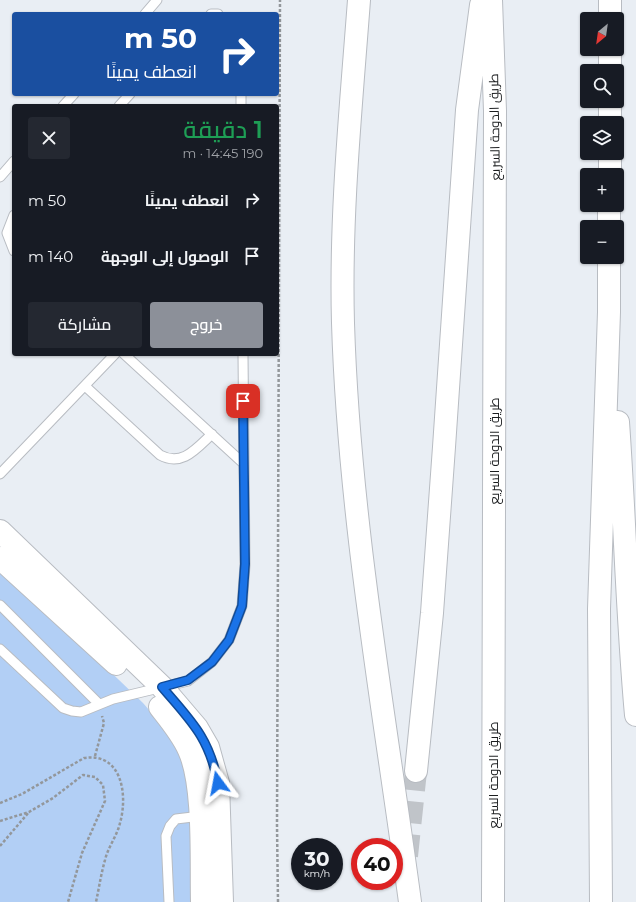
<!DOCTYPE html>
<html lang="ar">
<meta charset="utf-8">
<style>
body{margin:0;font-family:Montserrat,Cairo,sans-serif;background:#242831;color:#f1f3f6;direction:rtl;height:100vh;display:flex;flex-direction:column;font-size:15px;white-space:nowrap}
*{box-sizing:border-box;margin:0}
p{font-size:13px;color:#9ea1a6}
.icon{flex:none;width:22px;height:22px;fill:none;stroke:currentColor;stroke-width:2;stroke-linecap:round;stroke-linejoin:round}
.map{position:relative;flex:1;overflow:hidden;direction:ltr}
.drawer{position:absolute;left:12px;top:104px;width:267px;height:252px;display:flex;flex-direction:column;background:#171b24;border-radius:4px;box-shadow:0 1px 3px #0004;direction:rtl}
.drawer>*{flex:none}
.banner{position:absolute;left:12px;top:12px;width:267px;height:84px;border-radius:4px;box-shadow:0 1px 3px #0004;direction:rtl;background:#1a4fa0;color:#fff;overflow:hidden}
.needle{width:26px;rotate:209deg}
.buttons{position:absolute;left:580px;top:12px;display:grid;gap:8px}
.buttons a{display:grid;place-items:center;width:44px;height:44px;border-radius:4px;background:#171b24;box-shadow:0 1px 3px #0004;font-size:20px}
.speed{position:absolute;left:291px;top:838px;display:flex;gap:8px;font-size:20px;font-weight:700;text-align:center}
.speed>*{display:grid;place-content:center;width:52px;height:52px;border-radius:50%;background:#171b24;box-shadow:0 1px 3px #0004;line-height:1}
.speed small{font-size:10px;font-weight:400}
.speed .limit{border:6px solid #d22;background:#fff;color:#111}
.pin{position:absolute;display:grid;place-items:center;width:34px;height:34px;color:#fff;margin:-17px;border-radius:8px;box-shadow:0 2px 6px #0006}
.me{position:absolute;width:44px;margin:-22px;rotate:347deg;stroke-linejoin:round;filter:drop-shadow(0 0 3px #0008)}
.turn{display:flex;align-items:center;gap:14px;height:84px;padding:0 16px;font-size:18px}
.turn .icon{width:52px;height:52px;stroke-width:2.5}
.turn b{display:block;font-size:28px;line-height:34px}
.round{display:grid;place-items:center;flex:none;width:42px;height:42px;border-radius:4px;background:#242831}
.overview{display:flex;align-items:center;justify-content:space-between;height:68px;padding:0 16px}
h1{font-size:24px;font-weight:600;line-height:30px;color:#1e9e55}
.button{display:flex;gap:8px;margin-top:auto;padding:8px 16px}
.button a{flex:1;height:46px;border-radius:4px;background:#8c9099;color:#fff;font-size:16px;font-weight:600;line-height:46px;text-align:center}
.button a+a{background:#242831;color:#f1f3f6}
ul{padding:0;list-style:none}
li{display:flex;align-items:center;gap:12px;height:56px;padding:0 16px}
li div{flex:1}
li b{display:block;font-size:15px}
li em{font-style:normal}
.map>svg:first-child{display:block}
</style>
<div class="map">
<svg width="636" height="902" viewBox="0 0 636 902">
<rect width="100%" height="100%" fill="#e9eef4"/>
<path fill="#b2cff5" d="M 0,566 L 143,703 L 175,740 L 191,781 L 195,902 L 0,902 Z"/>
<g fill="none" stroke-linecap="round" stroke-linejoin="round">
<path stroke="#c0c4c9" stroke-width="22" stroke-dasharray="22 11" stroke-linecap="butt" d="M 407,856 L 416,771"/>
<defs>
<path id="service" d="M 145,14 L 157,0
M 211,14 L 218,14
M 241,94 L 241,106
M 63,106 L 74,94
M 119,106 L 130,94
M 0,177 L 14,161
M 14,215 L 7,233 L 14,251
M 124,354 L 244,464
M 85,386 L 160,455 C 182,467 196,449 212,434
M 0,474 L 115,354
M 0,605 L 99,704
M 0,649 L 63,708 L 72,711 L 81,712 L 113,699 L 188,681 L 212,662 L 229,640 L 242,606 L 245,565 L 243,354
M 169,902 L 166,836 L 170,826 L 176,819 L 201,816"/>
<path id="tertiary" d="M 0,531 L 162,687 L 197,728 L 208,747 L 218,783 L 222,902
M 0,558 L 116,664
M 160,707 C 171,721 182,734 189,750 C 205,785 201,862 202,902"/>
<path id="motorway" d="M 359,0 C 351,107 340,215 343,323 C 349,518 384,709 410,902
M 491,0 L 495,111 L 493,902
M 610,19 L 610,0
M 610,71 L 610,49
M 610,123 L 610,101
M 610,175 L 610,153
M 609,227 L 609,205
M 618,422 C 625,520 627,617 636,715
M 416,771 L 432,613 L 444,447 L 467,110 L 481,5
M 601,902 L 599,609 L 609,312 L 609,257"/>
</defs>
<use href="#service" stroke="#b8bcc2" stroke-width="11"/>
<use href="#tertiary" stroke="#b8bcc2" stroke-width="24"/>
<use href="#motorway" stroke="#b8bcc2" stroke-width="24"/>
<path stroke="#93979b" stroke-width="2.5" stroke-dasharray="3 2" stroke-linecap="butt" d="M 95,756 L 104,723 L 102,716
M 0,803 L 22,794 L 84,758 C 122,752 128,795 120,823 C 117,836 108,847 105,860 C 101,874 99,888 96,902
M 0,821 L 29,812 L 53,798 L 83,775 L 95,777 L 103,785 L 105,801 L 82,853 L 68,902
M 0,846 L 29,812
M 278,902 L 277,825 L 280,0"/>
<use href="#service" stroke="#fff" stroke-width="9"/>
<use href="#tertiary" stroke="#fff" stroke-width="22"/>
<use href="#motorway" stroke="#fff" stroke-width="22"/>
</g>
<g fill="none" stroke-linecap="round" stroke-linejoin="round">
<defs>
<path id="route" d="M 218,783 C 209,737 191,721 162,687 L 188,680 L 212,662 L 229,640 L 242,606 L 245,564 L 243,401"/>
</defs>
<use href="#route" stroke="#114b97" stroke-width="10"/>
<use href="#route" stroke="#1a73e8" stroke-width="7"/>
</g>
<g text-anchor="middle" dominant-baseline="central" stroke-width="3" stroke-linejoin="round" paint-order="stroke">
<g font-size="13" fill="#1b1d1f" stroke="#fff">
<text transform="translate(494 127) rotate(-91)">طريق الدوحة السريع</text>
<text transform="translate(494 451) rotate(-90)">طريق الدوحة السريع</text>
<text transform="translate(493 775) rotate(-90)">طريق الدوحة السريع</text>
</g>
</g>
</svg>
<div class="buttons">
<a><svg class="needle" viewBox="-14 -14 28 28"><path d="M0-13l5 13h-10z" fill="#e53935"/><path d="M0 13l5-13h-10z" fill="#9ea1a6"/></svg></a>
<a><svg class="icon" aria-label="search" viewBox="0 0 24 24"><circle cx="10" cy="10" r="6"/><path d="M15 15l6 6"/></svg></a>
<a><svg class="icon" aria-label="layers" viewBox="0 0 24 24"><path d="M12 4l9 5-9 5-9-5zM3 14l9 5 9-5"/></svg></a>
<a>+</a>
<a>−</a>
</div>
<div class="speed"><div>30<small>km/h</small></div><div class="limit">40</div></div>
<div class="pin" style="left:243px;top:401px;background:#d93025"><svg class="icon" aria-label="arrive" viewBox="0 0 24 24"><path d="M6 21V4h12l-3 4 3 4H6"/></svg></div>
<svg class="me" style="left:218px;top:783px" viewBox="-20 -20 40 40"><path d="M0-17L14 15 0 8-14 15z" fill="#1a73e8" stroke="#fff" stroke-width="4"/></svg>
<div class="banner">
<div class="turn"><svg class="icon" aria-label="right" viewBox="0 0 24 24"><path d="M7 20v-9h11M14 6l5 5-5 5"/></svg><div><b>50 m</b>انعطف يمينًا</div></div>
</div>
<section class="drawer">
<div class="overview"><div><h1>1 دقيقة</h1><p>190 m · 14:45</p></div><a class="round"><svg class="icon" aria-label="close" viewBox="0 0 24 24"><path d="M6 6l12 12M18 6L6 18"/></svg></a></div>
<ul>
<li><svg class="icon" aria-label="right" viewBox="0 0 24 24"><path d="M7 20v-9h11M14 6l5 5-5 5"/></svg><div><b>انعطف يمينًا</b></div><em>50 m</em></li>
<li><svg class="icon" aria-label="arrive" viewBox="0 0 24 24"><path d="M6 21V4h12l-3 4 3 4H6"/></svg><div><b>الوصول إلى الوجهة</b></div><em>140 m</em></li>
</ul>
<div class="button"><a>خروج</a><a>مشاركة</a></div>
</section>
</div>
